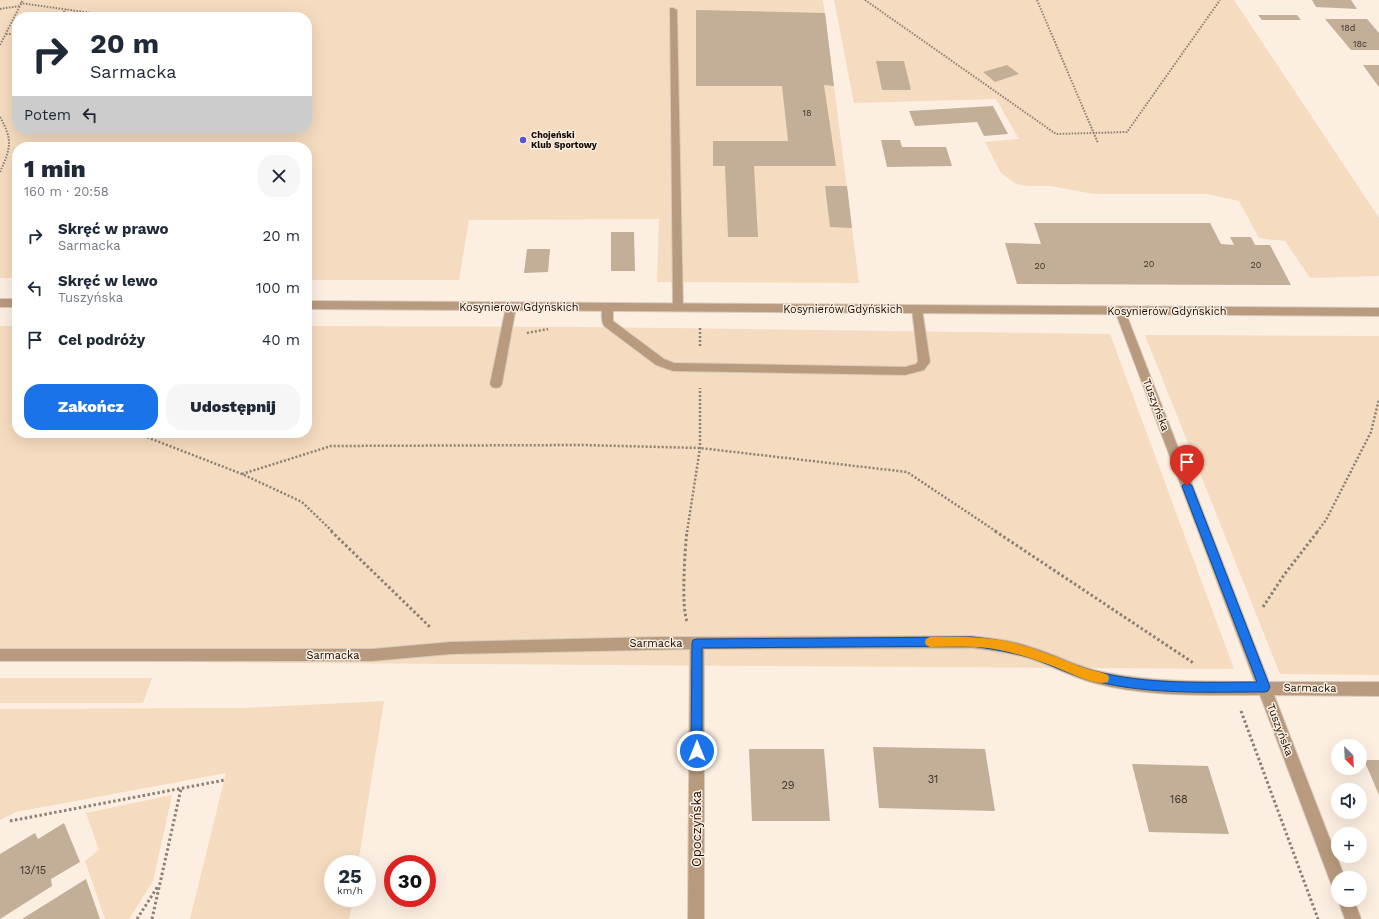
<!DOCTYPE html>
<html lang="pl">
<meta charset="utf-8">
<style>
body{margin:0;font-family:"Work Sans",sans-serif;background:#f6f6f7;color:#1f2937;height:100vh;display:flex;flex-direction:column;font-size:15px;white-space:nowrap}
*{box-sizing:border-box;margin:0}
p{font-size:13px;color:#747a83}
.icon{flex:none;width:22px;height:22px;fill:none;stroke:currentColor;stroke-width:2;stroke-linecap:round;stroke-linejoin:round}
.map{position:relative;flex:1;overflow:hidden}
.sheet{position:absolute;left:12px;top:142px;width:300px;height:296px;display:flex;flex-direction:column;background:#fff;border-radius:16px;box-shadow:0 4px 16px #0002}
.sheet>*{flex:none}
.guide{position:absolute;left:12px;top:12px;width:300px;height:122px;border-radius:16px;box-shadow:0 4px 16px #0002;background:#fff;color:#1f2937;overflow:hidden}
.needle{width:26px;rotate:156deg}
.buttons{position:absolute;left:1331px;top:739px;display:grid;gap:8px}
.buttons a{display:grid;place-items:center;width:36px;height:36px;border-radius:50%;background:#fff;box-shadow:0 4px 16px #0002;font-size:20px}
.speed{position:absolute;left:324px;top:855px;display:flex;gap:8px;font-size:20px;font-weight:700;text-align:center}
.speed>*{display:grid;place-content:center;width:52px;height:52px;border-radius:50%;background:#fff;box-shadow:0 4px 16px #0002;line-height:1}
.speed small{font-size:10px;font-weight:400}
.speed .limit{border:6px solid #d22;background:#fff;color:#111}
.pin{position:absolute;display:grid;place-items:center;width:34px;height:34px;color:#fff;margin:-41px -17px;border-radius:50% 50% 50% 0;rotate:-45deg;box-shadow:0 0 4px #0007}
.pin .icon{rotate:45deg}
.me{position:absolute;width:44px;margin:-22px;rotate:0deg;stroke-linejoin:round;filter:drop-shadow(0 0 3px #0008)}
.turn{display:flex;align-items:center;gap:14px;height:84px;padding:0 12px;font-size:18px}
.turn .icon{width:52px;height:52px;stroke-width:2.5}
.turn b{display:block;font-size:28px;line-height:34px}
.then{display:flex;align-items:center;height:38px;padding:0 12px;background:#0003;gap:8px;font-size:15px}
.round{display:grid;place-items:center;flex:none;width:42px;height:42px;border-radius:16px;background:#f6f6f7}
.overview{display:flex;align-items:center;justify-content:space-between;height:68px;padding:0 12px}
h1{font-size:24px;font-weight:800;line-height:30px}
.cta{display:flex;gap:8px;margin-top:auto;padding:8px 12px}
.cta a{flex:1;height:46px;border-radius:16px;background:#1a73e8;color:#fff;font-size:16px;font-weight:800;line-height:46px;text-align:center}
.cta a+a{background:#f6f6f7;color:#1f2937}
ul{padding:0;list-style:none}
li{display:flex;align-items:center;gap:12px;height:52px;padding:0 12px}
li div{flex:1}
li b{display:block;font-size:15px}
li em{font-style:normal}
.map>svg:first-child{display:block}
</style>
<div class="map">
<svg width="1379" height="919" viewBox="0 0 1379 919">
<rect width="100%" height="100%" fill="#fceee0"/>
<path fill="#f5dbbf" fill-rule="evenodd" d="M 0,0 L 823,0 L 859,283 L 657,282 L 659,219 L 469,220 L 459,280 L 307,280 L 307,147 L 17,147 L 17,278 L 0,278 ZM 17,17 L 307,17 L 307,129 L 17,129 Z
M 834,0 L 1234,0 L 1379,218 L 1379,276 L 1310,278 L 1285,241 L 1259,238 L 1239,201 L 1208,194 L 1094,194 L 1051,186 L 1028,186 L 1016,184 L 1001,173 L 985,142 L 1019,139 L 996,99 L 854,103 Z
M 0,326 L 17,326 L 17,433 L 307,433 L 307,326 L 588,327 L 1110,334 L 1234,669 L 0,661 Z
M 1145,335 L 1379,336 L 1379,675 L 1280,674 Z
M 0,678 L 152,678 L 143,703 L 0,703 Z
M 384,701 L 358,864 L 333,864 L 333,898 L 353,898 L 349,919 L 190,919 L 226,773 L 16,812 L 0,820 L 0,709 L 244,708 Z
M 172,795 L 153,881 L 129,919 L 105,919 L 85,861 L 99,850 L 86,813 Z"/>
<path fill="#c3ae98" d="M 1312,0 L 1351,0 L 1357,9 L 1316,7 Z
M 696,10 L 825,13 L 834,86 L 824,85 L 836,166 L 754,166 L 758,237 L 728,237 L 725,166 L 713,166 L 713,141 L 788,141 L 782,86 L 696,86 Z
M 1258,15 L 1297,15 L 1301,20 L 1262,20 Z
M 1325,19 L 1367,19 L 1379,33 L 1379,50 L 1351,50 Z
M 876,61 L 904,61 L 911,90 L 882,90 Z
M 1007,65 L 1019,74 L 995,82 L 983,72 Z
M 1363,65 L 1379,65 L 1379,87 L 1373,79 Z
M 993,106 L 1008,134 L 984,136 L 977,122 L 915,126 L 909,111 Z
M 881,140 L 900,140 L 902,147 L 946,147 L 952,166 L 887,167 Z
M 825,186 L 847,186 L 852,228 L 830,227 Z
M 1034,223 L 1210,223 L 1221,244 L 1234,245 L 1230,237 L 1251,237 L 1255,245 L 1270,245 L 1291,285 L 1017,284 L 1005,243 L 1041,244 Z
M 611,232 L 634,232 L 635,271 L 611,271 Z
M 527,249 L 550,249 L 548,272 L 524,273 Z
M 873,747 L 985,749 L 995,811 L 879,808 Z
M 749,749 L 824,749 L 830,821 L 752,821 Z
M 1364,760 L 1379,760 L 1379,795 Z
M 1132,764 L 1208,766 L 1229,834 L 1149,832 Z
M 64,823 L 80,862 L 51,879 L 52,886 L 0,919 L 0,854 L 35,833 L 38,839 Z
M 86,879 L 100,919 L 22,919 Z"/>
<g fill="none" stroke-linecap="round" stroke-linejoin="round">
<defs>
<path id="service" d="M 670,8 L 673,8 L 677,10 L 683,308 L 682,311 L 674,311 L 673,308 Z
M 511,303 L 515,304 L 516,307 L 502,384 L 500,387 L 496,388 L 492,387 L 490,384 L 506,307 L 507,304 Z
M 608,303 L 612,304 L 613,307 L 613,321 L 664,359 L 674,363 L 905,367 L 916,364 L 918,361 L 912,309 L 913,306 L 921,306 L 922,309 L 930,362 L 924,370 L 905,375 L 673,371 L 656,365 L 604,326 C 601,321 601,309 604,304 Z
M 656,637 L 697,637 L 702,639 L 704,643 L 702,647 L 697,649 L 451,654 L 372,661 L 0,661 L 0,649 L 372,649 L 451,642 Z"/>
<path id="minor" d="M 1120,307 L 1124,308 L 1125,311 L 1269,682 L 1379,682 L 1379,696 L 1274,695 L 1345,878 L 1338,878 L 1338,888 L 1332,886 L 1260,695 C 1204,695 1148,697 1094,683 C 1072,677 1052,666 1031,659 C 1011,653 991,650 971,648 L 704,649 L 704,919 L 688,919 L 690,643 L 692,639 L 697,637 L 971,636 C 991,638 1011,640 1031,647 C 1052,653 1072,664 1094,670 C 1147,683 1201,681 1255,682 L 1115,311 L 1116,308 Z
M 1338,900 L 1354,900 L 1361,919 L 1345,919 Z"/>
<path id="tertiary" d="M 0,299 L 17,299 L 17,307 L 0,307 Z
M 307,301 L 1379,308 L 1379,316 L 307,309 Z"/>
</defs>
<use href="#service" stroke="#d7cabd" stroke-width="2"/>
<use href="#minor" stroke="#d7cabd" stroke-width="2"/>
<use href="#tertiary" stroke="#d7cabd" stroke-width="2"/>
<path stroke="#8b8075" stroke-width="2" stroke-dasharray="1.5 1.5" stroke-linecap="butt" d="M 865,0 L 1056,134 L 1127,132 L 1220,0
M 1037,0 L 1098,143
M 20,3 L 120,17
M 0,9 L 19,6
M 60,17 L 66,9
M 6,34 L 17,34
M 0,45 L 23,0
M 0,117 C 13,140 11,148 0,172"/>
<path stroke="#8b8075" stroke-width="2.5" stroke-dasharray="2 2" stroke-linecap="butt" d="M 700,328 L 700,347
M 527,333 L 548,329
M 136,433 L 242,474 L 302,502 L 333,532
M 242,474 L 331,446 L 583,445 L 700,448 L 907,472 L 997,532
M 687,532 L 700,448 L 700,388
M 1317,532 L 1326,520 L 1371,432 L 1379,399"/>
<path stroke="#8b8075" stroke-width="3" stroke-dasharray="2.5 2.5" stroke-linecap="butt" d="M 331,531 L 431,628
M 995,531 L 1195,664
M 1263,607 L 1284,575 L 1318,531
M 687,621 C 681,608 685,547 687,531
M 1241,711 L 1318,919
M 10,821 L 225,780
M 137,919 L 158,886
M 152,919 L 181,789"/>
<use href="#service" fill="#b89b7e" fill-rule="evenodd"/>
<use href="#minor" fill="#b89b7e" fill-rule="evenodd"/>
<use href="#tertiary" fill="#b89b7e" fill-rule="evenodd"/>
</g>
<path fill="#1a73e8" stroke="#114b97" d="M 1187,483 L 1190,484 L 1192,486 L 1270,687 L 1268,691 L 1265,692 C 1207,692 1151,695 1094,681 C 1073,676 1052,665 1031,658 C 1012,652 992,649 972,646 L 702,648 L 702,751 L 701,755 L 697,756 L 693,755 L 691,751 L 692,643 L 693,640 L 697,639 L 972,637 C 992,639 1011,642 1031,649 C 1052,655 1072,666 1094,671 C 1148,685 1202,682 1257,682 L 1182,486 L 1184,484 Z"/>
<path fill="#f59e0b" d="M 930,637 C 953,637 977,636 1000,640 C 1028,645 1055,657 1081,667 C 1090,670 1099,671 1108,675 L 1109,678 L 1108,682 C 1096,686 1070,673 1058,668 C 1039,661 1020,654 1000,650 C 977,645 953,647 930,647 L 926,645 L 925,642 L 926,639 Z"/>
<circle fill="#5757cf" stroke="#fceee0" stroke-width="1.5" cx="523" cy="140" r="4"/>
<g text-anchor="middle" dominant-baseline="central" stroke-width="3" stroke-linejoin="round" paint-order="stroke">
<g font-size="9" fill="#3e3429">
<text x="1348" y="28">18d</text>
<text x="1360" y="44">18c</text>
<text x="807" y="113">18</text>
<text x="1149" y="264">20</text>
<text x="1256" y="265">20</text>
<text x="1040" y="266">20</text>
</g>
<g font-size="9" font-weight="bold" fill="#120b04" stroke="#fceee0" text-anchor="start">
<text x="531" y="135">Chojeński<tspan x="531" dy="10">Klub Sportowy</tspan></text>
</g>
<g font-size="11" fill="#120b04" stroke="#fceee0">
<text x="519" y="307">Kosynierów Gdyńskich</text>
<text x="843" y="309">Kosynierów Gdyńskich</text>
<text x="1167" y="311">Kosynierów Gdyńskich</text>
<text transform="translate(1156 405) rotate(69)">Tuszyńska</text>
<text x="656" y="643">Sarmacka</text>
<text x="333" y="655">Sarmacka</text>
<text transform="translate(1310 688) rotate(1)">Sarmacka</text>
<text transform="translate(1280 730) rotate(69)">Tuszyńska</text>
</g>
<g font-size="11" fill="#3e3429">
<text x="933" y="779">31</text>
<text x="788" y="785">29</text>
<text x="1179" y="799">168</text>
<text x="33" y="870">13/15</text>
</g>
<g font-size="13" fill="#120b04" stroke="#fceee0">
<text transform="translate(696 829) rotate(-90)">Opoczyńska</text>
</g>
</g>
</svg>
<div class="buttons">
<a><svg class="needle" viewBox="-14 -14 28 28"><path d="M0-13l5 13h-10z" fill="#e53935"/><path d="M0 13l5-13h-10z" fill="#747a83"/></svg></a>
<a><svg class="icon" aria-label="sound" viewBox="0 0 24 24"><path d="M4 9h4l5-4v14l-5-4H4zM17 9q2 3 0 6"/></svg></a>
<a>+</a>
<a>−</a>
</div>
<div class="speed"><div>25<small>km/h</small></div><div class="limit">30</div></div>
<div class="pin" style="left:1187px;top:486px;background:#d93025"><svg class="icon" aria-label="arrive" viewBox="0 0 24 24"><path d="M6 21V4h12l-3 4 3 4H6"/></svg></div>
<svg class="me" style="left:697px;top:751px" viewBox="-20 -20 40 40"><circle r="17" fill="#1a73e8" stroke="#fff" stroke-width="3"/><path d="M0-11L8 9 0 5-8 9z" fill="#fff"/></svg>
<div class="guide">
<div class="turn"><svg class="icon" aria-label="right" viewBox="0 0 24 24"><path d="M7 20v-9h11M14 6l5 5-5 5"/></svg><div><b>20 m</b>Sarmacka</div></div>
<div class="then">Potem<svg class="icon" aria-label="left" viewBox="0 0 24 24"><path d="M17 20v-9H6M10 6l-5 5 5 5"/></svg></div>
</div>
<section class="sheet">
<div class="overview"><div><h1>1 min</h1><p>160 m · 20:58</p></div><a class="round"><svg class="icon" aria-label="close" viewBox="0 0 24 24"><path d="M6 6l12 12M18 6L6 18"/></svg></a></div>
<ul>
<li><svg class="icon" aria-label="right" viewBox="0 0 24 24"><path d="M7 20v-9h11M14 6l5 5-5 5"/></svg><div><b>Skręć w prawo</b><p>Sarmacka</p></div><em>20 m</em></li>
<li><svg class="icon" aria-label="left" viewBox="0 0 24 24"><path d="M17 20v-9H6M10 6l-5 5 5 5"/></svg><div><b>Skręć w lewo</b><p>Tuszyńska</p></div><em>100 m</em></li>
<li><svg class="icon" aria-label="arrive" viewBox="0 0 24 24"><path d="M6 21V4h12l-3 4 3 4H6"/></svg><div><b>Cel podróży</b></div><em>40 m</em></li>
</ul>
<div class="cta"><a>Zakończ</a><a>Udostępnij</a></div>
</section>
</div>
